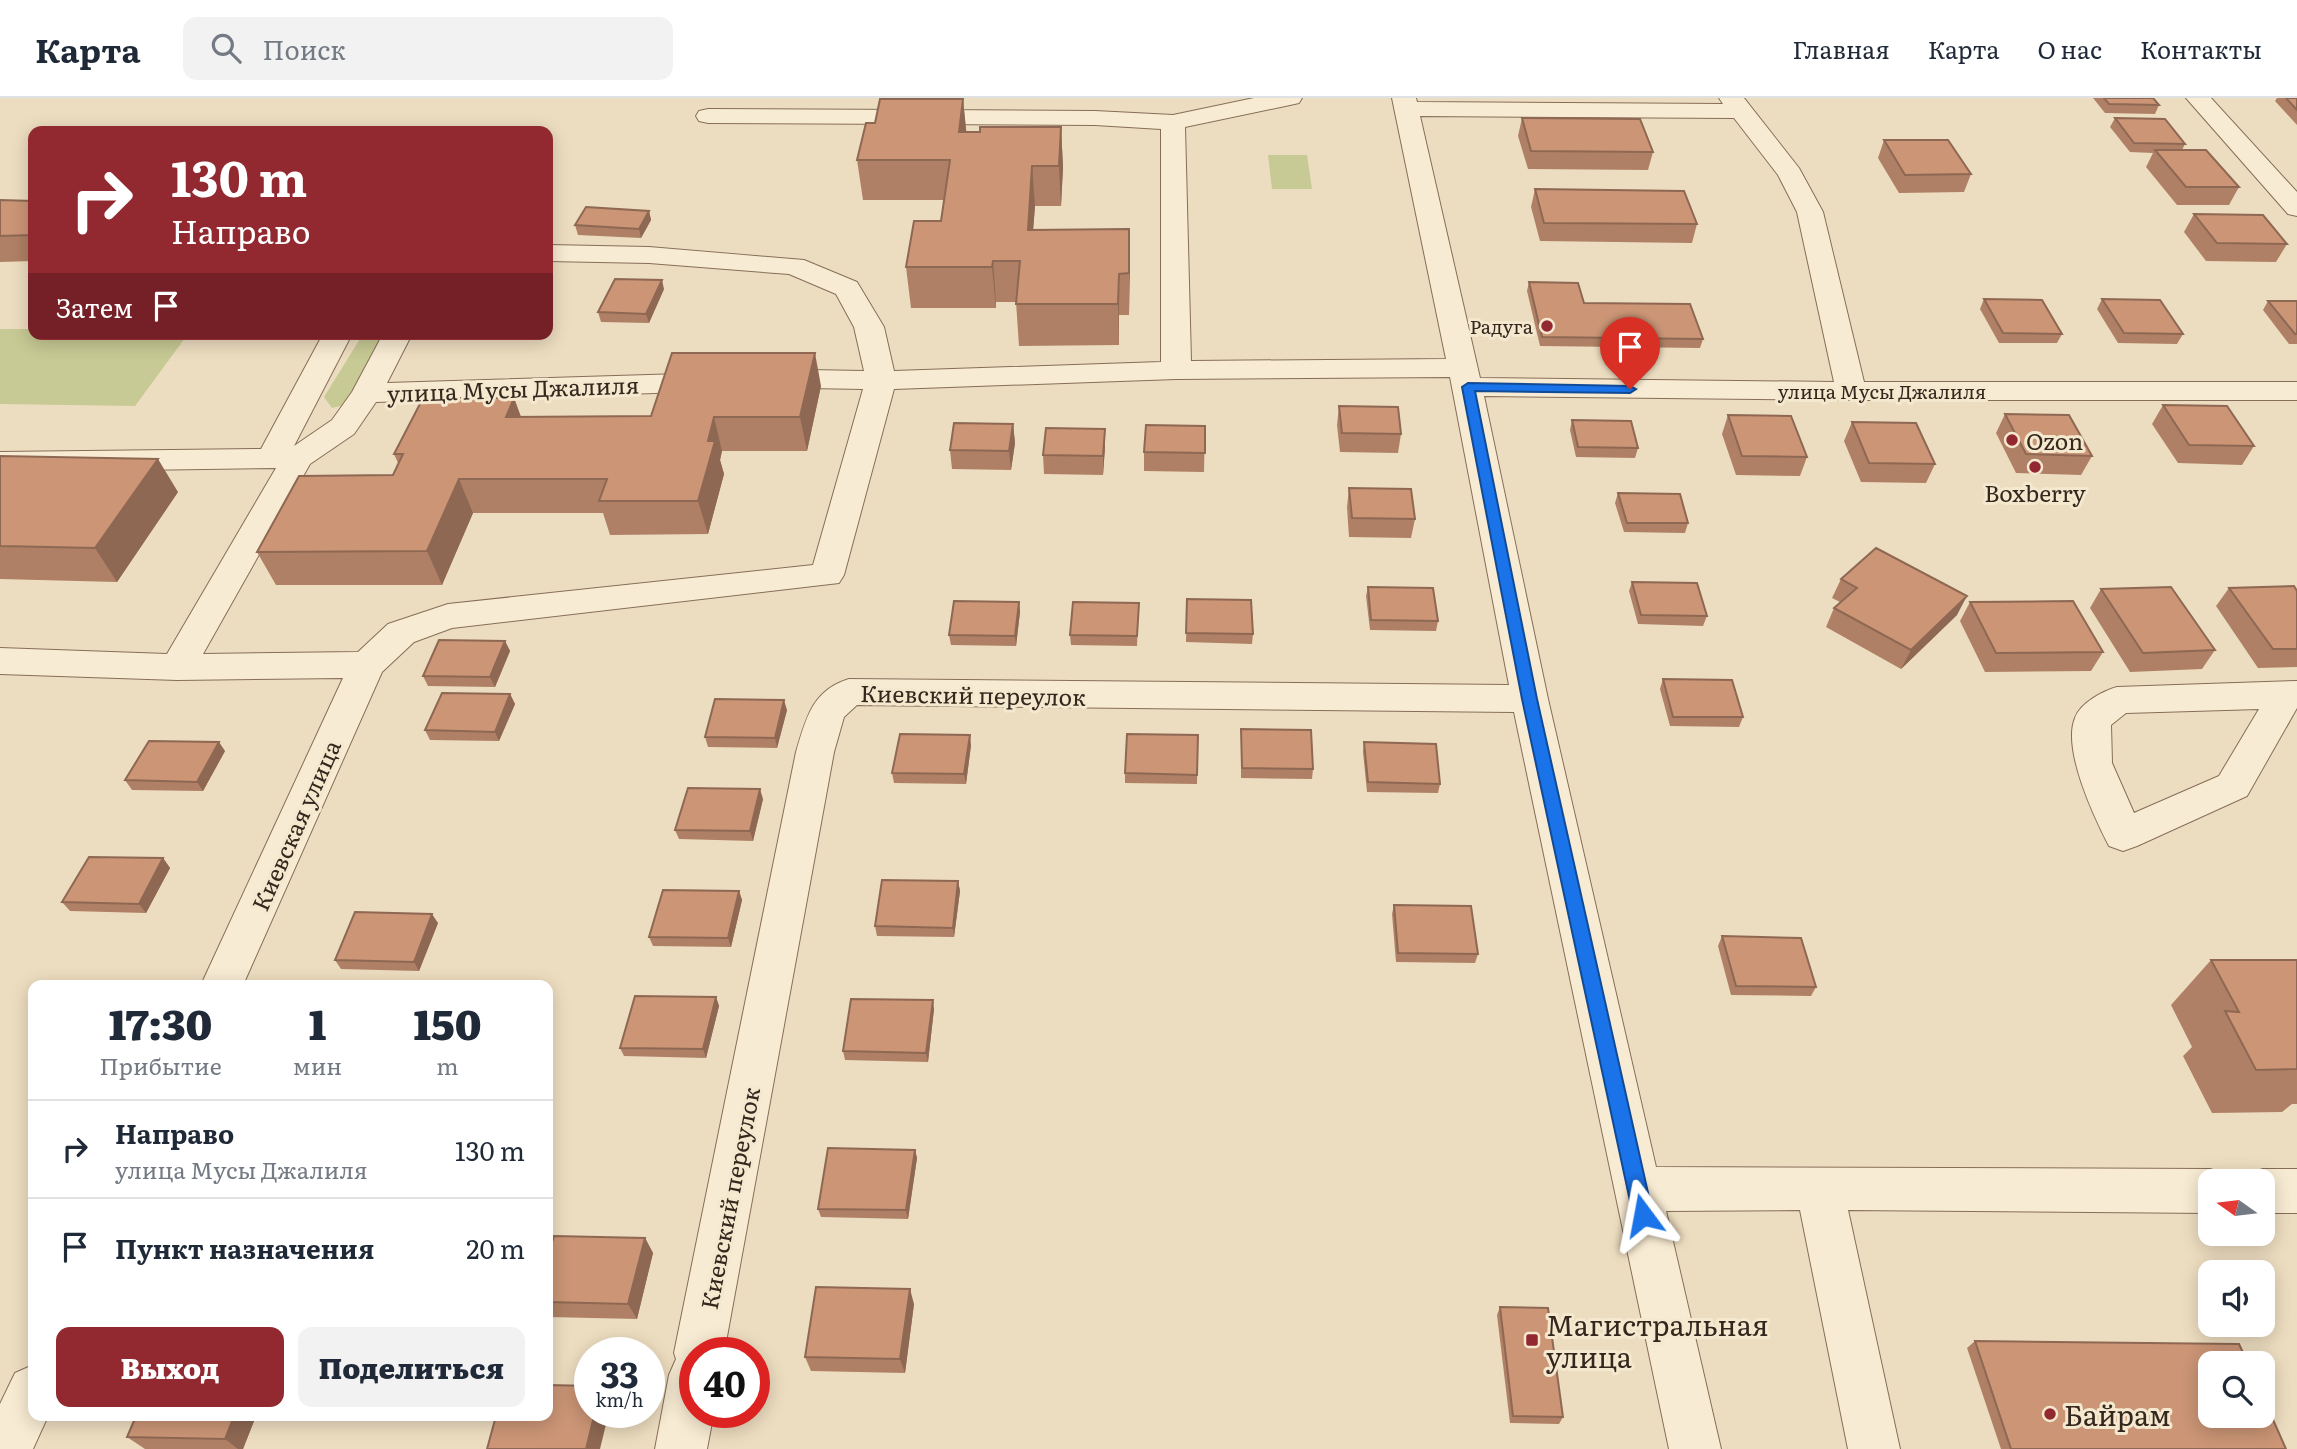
<!DOCTYPE html>
<html lang="ru">
<meta charset="utf-8">
<style>
body{margin:0;font-family:Literata,serif;background:#f2f2f3;color:#1f2937;height:100vh;display:flex;flex-direction:column;font-size:26px;white-space:nowrap}
*{box-sizing:border-box;margin:0}
p{font-size:23px;color:#747a83}
.icon{flex:none;width:38px;height:38px;fill:none;stroke:currentColor;stroke-width:2;stroke-linecap:round;stroke-linejoin:round}
.map{position:relative;flex:1;overflow:hidden}
.details{position:absolute;left:28px;top:882px;width:525px;height:441px;display:flex;flex-direction:column;background:#fff;border-radius:14px;box-shadow:0 4px 18px #0003}
.details>*{flex:none}
.top-card{position:absolute;left:28px;top:28px;width:525px;height:214px;border-radius:14px;box-shadow:0 4px 18px #0003;background:#932930;color:#fff;overflow:hidden}
.needle{width:46px;rotate:284deg}
.controls{position:absolute;left:2198px;top:1071px;display:grid;gap:14px}
.controls a{display:grid;place-items:center;width:77px;height:77px;border-radius:14px;background:#fff;box-shadow:0 4px 18px #0003;font-size:35px}
.speed{position:absolute;left:574px;top:1239px;display:flex;gap:14px;font-size:35px;font-weight:700;text-align:center}
.speed>*{display:grid;place-content:center;width:91px;height:91px;border-radius:50%;background:#fff;box-shadow:0 4px 18px #0003;line-height:1}
.speed small{font-size:18px;font-weight:400}
.speed .limit{border:10px solid #d22;background:#fff;color:#111}
.pin{position:absolute;display:grid;place-items:center;width:60px;height:60px;color:#fff;margin:-72px -30px;border-radius:50% 50% 50% 0;rotate:-45deg;box-shadow:0 0 7px #0007}
.pin .icon{rotate:45deg}
.me{position:absolute;width:77px;margin:-38px;rotate:347deg;stroke-linejoin:round;filter:drop-shadow(0 0 5px #0008)}
.turn{display:flex;align-items:center;gap:24px;height:147px;padding:0 28px;font-size:32px}
.turn .icon{width:91px;height:91px;stroke-width:2.5}
.turn b{display:block;font-size:49px;line-height:60px}
.then{display:flex;align-items:center;height:66px;padding:0 28px;background:#0003;gap:14px;font-size:26px}
.eta{display:flex;justify-content:space-evenly;align-items:center;height:119px;text-align:center}
.eta b{font-size:42px;font-weight:800;line-height:49px}
.cta{display:flex;gap:14px;margin-top:auto;padding:14px 28px}
.cta a{flex:1;height:80px;border-radius:14px;background:#932930;color:#fff;font-size:28px;font-weight:800;line-height:80px;text-align:center}
.cta a+a{background:#f2f2f3;color:#1f2937}
ul{padding:0;list-style:none}
li{display:flex;align-items:center;gap:21px;height:98px;padding:0 28px;border-top:2px solid #e0e1e3}
li div{flex:1}
li b{display:block;font-size:26px}
li em{font-style:normal}
header{display:flex;align-items:center;gap:42px;box-sizing:border-box;height:98px;padding:0 35px;background:#fff;border-bottom:2px solid #e0e1e3}
header strong{font-size:33px}
nav{display:flex;gap:38px;margin-inline-start:auto;font-size:24px}
.search{width:490px;height:63px;background:#f2f2f3;display:flex;align-items:center;gap:18px;box-sizing:border-box;padding:0 24px;border-radius:14px;color:#747a83;font-size:26px}
.map>svg:first-child{display:block}
</style>
<header>
<strong>Карта</strong>
<div class="search"><svg class="icon" aria-label="search" viewBox="0 0 24 24"><circle cx="10" cy="10" r="6"/><path d="M15 15l6 6"/></svg>Поиск</div>
<nav><a>Главная</a><a>Карта</a><a>О нас</a><a>Контакты</a></nav>
</header>
<div class="map">
<svg width="2297" height="1351" viewBox="0 0 2297 1351">
<rect width="100%" height="100%" fill="#edddc0"/>
<path fill="#c7ca94" d="M 1268,57 L 1307,57 L 1312,91 L 1272,91 Z
M 0,231 L 33,231 L 33,236 L 188,236 L 135,308 L 0,306 Z
M 363,236 L 385,236 L 345,307 L 332,310 L 324,299 Z"/>
<g fill="none" stroke-linecap="round" stroke-linejoin="round">
<defs>
<path id="minor" d="M 912,0 L 936,0 L 935,12 L 1095,13 L 1173,17 L 1254,0 L 1302,0 L 1299,5 L 1290,7 L 1185,29 L 1191,263 L 1446,261 L 1392,0 L 1416,0 L 1417,4 L 1723,6 L 1719,0 L 1744,0 L 1799,70 L 1823,114 L 1864,284 L 2297,284 L 2297,302 L 1851,302 L 1484,298 L 1548,601 L 1656,1069 L 2210,1071 L 2227,1077 L 2229,1083 L 2210,1083 L 2210,1115 L 1848,1112 L 1900,1351 L 1848,1351 L 1800,1112 L 1666,1113 L 1721,1351 L 1669,1351 L 1514,614 L 857,607 L 844,619 L 834,654 L 724,1255 L 695,1255 L 695,1314 L 714,1314 L 707,1351 L 655,1351 L 669,1277 L 676,1261 L 674,1255 L 796,654 C 806,621 812,592 849,581 L 1509,587 L 1450,279 L 1176,281 L 894,291 L 844,477 L 839,485 L 452,530 L 414,544 L 382,574 L 243,887 L 201,887 L 343,580 L 177,582 L 0,576 L 0,550 L 167,556 L 276,370 L 0,374 L 0,354 L 261,351 L 323,236 L 352,236 L 294,348 L 332,322 L 352,294 L 383,236 L 412,236 L 387,285 L 809,272 L 864,273 L 854,229 L 836,196 L 789,176 L 649,165 L 548,163 L 548,147 L 649,149 L 804,162 L 857,184 L 884,229 L 894,273 L 1161,264 L 1161,31 L 1095,27 L 708,25 L 699,23 L 696,18 L 699,13 L 708,11 L 911,12 ZM 1420,18 L 1734,20 L 1778,77 L 1797,114 L 1834,284 L 1480,280 ZM 809,290 L 863,291 L 813,467 L 448,506 L 388,526 L 358,554 L 203,556 L 310,366 L 354,336 L 376,304 Z
M 2186,0 L 2211,0 L 2297,94 L 2297,118 L 2288,116 Z
M 2297,583 L 2297,610 L 2247,698 L 2137,748 L 2123,753 L 2109,748 C 2094,719 2062,651 2075,620 C 2080,605 2103,593 2117,589 ZM 2259,611 L 2219,678 L 2134,715 L 2112,665 L 2111,627 L 2126,615 Z
M 2263,1071 L 2297,1071 L 2297,1115 L 2263,1115 L 2263,1083 L 2244,1083 L 2246,1077 Z
M 33,1267 L 33,1318 L 48,1318 L 33,1351 L 0,1351 L 0,1306 L 15,1275 Z"/>
</defs>
<use href="#minor" stroke="#866e58" stroke-width="2"/>
<use href="#minor" fill="#f8ebd3" fill-rule="evenodd"/>
</g>
<path fill="#af8065" d="M 2093,0 L 2153,0 L 2159,7 L 2155,16 L 2105,15 Z
M 2277,0 L 2297,0 L 2297,27 L 2275,3 Z
M 963,1 L 966,34 L 1061,29 L 1063,69 L 1061,108 L 1035,108 L 1033,131 L 1129,131 L 1129,217 L 1119,217 L 1119,247 L 1019,248 L 1016,204 L 996,204 L 996,210 L 911,210 L 906,169 L 941,123 L 944,102 L 863,102 L 857,62 L 875,25 Z
M 1522,20 L 1653,54 L 1648,72 L 1528,71 L 1518,38 Z
M 2115,20 L 2185,46 L 2182,52 L 2239,89 L 2229,107 L 2177,107 L 2146,69 L 2153,55 L 2130,54 L 2110,29 Z
M 1884,42 L 1971,76 L 1964,94 L 1899,95 L 1878,60 Z
M 1535,91 L 1697,126 L 1692,145 L 1540,143 L 1531,109 Z
M 0,102 L 33,103 L 33,163 L 0,164 Z
M 649,113 L 651,122 L 641,140 L 578,137 L 575,127 Z
M 2194,116 L 2287,146 L 2276,164 L 2206,163 L 2184,134 Z
M 1529,184 L 1584,205 L 1703,241 L 1700,250 L 1540,248 L 1527,193 Z
M 664,191 L 649,225 L 601,224 L 598,214 Z
M 1984,201 L 2062,236 L 2057,245 L 1999,245 L 1980,211 Z
M 2102,201 L 2183,236 L 2177,246 L 2118,245 L 2097,211 Z
M 2268,203 L 2297,203 L 2297,246 L 2289,246 L 2263,212 Z
M 821,288 L 807,353 L 722,353 L 720,362 L 724,376 L 708,436 L 610,437 L 603,415 L 473,415 L 442,487 L 276,487 L 257,454 L 393,377 L 398,365 L 394,356 L 514,300 L 521,319 L 651,318 Z
M 2163,307 L 2254,348 L 2242,367 L 2178,365 L 2152,326 Z
M 1339,308 L 1401,336 L 1398,355 L 1340,354 L 1337,327 Z
M 2005,316 L 2092,358 L 2081,377 L 2016,375 L 1996,335 Z
M 1728,317 L 1807,359 L 1800,378 L 1736,377 L 1722,336 Z
M 1572,322 L 1638,350 L 1635,360 L 1576,359 L 1570,332 Z
M 1852,324 L 1935,366 L 1926,385 L 1861,384 L 1844,343 Z
M 1013,326 L 1015,345 L 1011,372 L 952,371 L 950,352 Z
M 1205,328 L 1204,374 L 1144,373 L 1144,354 Z
M 1105,349 L 1103,377 L 1044,376 L 1043,357 Z
M 0,358 L 178,394 L 117,484 L 0,481 Z
M 1349,390 L 1415,421 L 1411,440 L 1349,439 L 1347,409 Z
M 1618,395 L 1688,425 L 1685,435 L 1624,434 L 1615,405 Z
M 1841,481 L 1957,517 L 1901,571 L 1826,529 L 1834,510 L 1840,504 L 1832,500 Z
M 1632,484 L 1707,518 L 1703,528 L 1638,526 L 1629,493 Z
M 1368,489 L 1438,523 L 1436,533 L 1370,532 L 1366,498 Z
M 2229,490 L 2297,493 L 2297,569 L 2258,570 L 2216,508 Z
M 2101,491 L 2215,552 L 2202,571 L 2130,574 L 2090,510 Z
M 1187,501 L 1253,536 L 1252,546 L 1186,544 Z
M 1019,504 L 1020,514 L 1016,548 L 951,547 L 949,537 Z
M 1970,504 L 2103,554 L 2091,573 L 1985,574 L 1960,523 Z
M 1139,505 L 1137,548 L 1071,547 L 1070,537 Z
M 505,543 L 510,553 L 495,589 L 428,588 L 423,578 Z
M 1663,581 L 1743,619 L 1739,629 L 1670,628 L 1660,591 Z
M 510,596 L 515,606 L 499,643 L 430,642 L 425,632 Z
M 787,612 L 777,650 L 708,649 L 705,639 Z
M 1241,631 L 1313,671 L 1312,681 L 1241,680 Z
M 1198,637 L 1197,686 L 1125,685 L 1125,675 Z
M 1364,644 L 1440,686 L 1438,695 L 1367,694 L 1363,654 Z
M 971,647 L 966,686 L 894,685 L 892,675 Z
M 225,653 L 203,693 L 132,692 L 125,682 Z
M 763,701 L 753,743 L 679,741 L 675,732 Z
M 163,760 L 170,770 L 146,815 L 70,813 L 62,804 Z
M 958,783 L 960,793 L 954,839 L 877,838 L 875,828 Z
M 739,793 L 742,802 L 731,849 L 653,848 L 649,839 Z
M 1394,807 L 1478,856 L 1475,865 L 1396,864 L 1392,816 Z
M 438,825 L 419,873 L 341,871 L 335,862 Z
M 1722,838 L 1816,889 L 1811,898 L 1731,897 L 1718,848 Z
M 2211,862 L 2297,862 L 2297,1006 L 2292,1006 L 2282,1014 L 2212,1015 L 2183,958 L 2192,949 L 2171,907 Z
M 716,899 L 719,908 L 706,960 L 624,958 L 620,950 Z
M 934,911 L 928,964 L 845,962 L 843,953 Z
M 915,1052 L 917,1060 L 908,1121 L 821,1119 L 818,1111 Z
M 645,1140 L 653,1155 L 637,1221 L 548,1219 L 548,1157 Z
M 914,1206 L 905,1275 L 811,1273 L 805,1259 Z
M 1500,1209 L 1563,1319 L 1559,1326 L 1510,1325 L 1497,1217 Z
M 1975,1243 L 2286,1351 L 2001,1351 L 1967,1250 Z
M 256,1318 L 243,1351 L 145,1351 L 127,1339 Z"/>
<path fill="#8e6853" d="M 963,1 L 967,40 L 959,34 Z
M 1061,29 L 1063,69 L 1061,108 L 1059,68 Z
M 1032,68 L 1035,108 L 1030,173 L 1028,132 Z
M 649,113 L 651,122 L 641,140 L 639,131 Z
M 1129,131 L 1130,172 L 1129,217 Z
M 993,163 L 996,204 L 996,210 L 992,169 Z
M 1119,176 L 1119,247 L 1118,206 Z
M 662,182 L 664,191 L 649,225 L 646,216 Z
M 815,255 L 821,288 L 807,353 L 800,319 Z
M 514,300 L 526,333 L 506,319 Z
M 714,319 L 722,353 L 720,362 L 724,376 L 708,436 L 698,403 L 708,343 Z
M 1013,326 L 1015,345 L 1011,372 L 1009,353 Z
M 1105,331 L 1105,349 L 1103,377 L 1103,358 Z
M 158,361 L 178,394 L 117,484 L 95,450 Z
M 459,381 L 473,415 L 442,487 L 427,453 Z
M 1967,498 L 1957,517 L 1901,571 L 1911,552 Z
M 1019,504 L 1020,514 L 1016,548 L 1015,538 Z
M 505,543 L 510,553 L 495,589 L 490,579 Z
M 510,596 L 515,606 L 499,643 L 495,634 Z
M 784,602 L 787,612 L 777,650 L 775,640 Z
M 970,637 L 971,647 L 966,686 L 964,676 Z
M 219,644 L 225,653 L 203,693 L 197,684 Z
M 760,691 L 763,701 L 753,743 L 750,733 Z
M 163,760 L 170,770 L 146,815 L 139,806 Z
M 958,783 L 960,793 L 954,839 L 953,830 Z
M 739,793 L 742,802 L 731,849 L 728,840 Z
M 432,816 L 438,825 L 419,873 L 414,864 Z
M 716,899 L 719,908 L 706,960 L 703,951 Z
M 933,902 L 934,911 L 928,964 L 926,955 Z
M 915,1052 L 917,1060 L 908,1121 L 906,1112 Z
M 645,1140 L 653,1155 L 637,1221 L 628,1206 Z
M 910,1191 L 914,1206 L 905,1275 L 900,1261 Z
M 595,1314 L 609,1314 L 600,1351 L 586,1351 Z
M 234,1318 L 256,1318 L 243,1351 L 238,1351 L 225,1341 Z"/>
<path fill="#cb9576" stroke="#8e6853" stroke-width="2" d="M 2104,0 L 2153,0 L 2159,7 L 2109,6 Z
M 2286,0 L 2297,0 L 2297,12 Z
M 880,1 L 963,1 L 959,34 L 980,34 L 980,29 L 1061,29 L 1059,68 L 1032,68 L 1028,132 L 1129,131 L 1129,175 L 1119,176 L 1118,206 L 1016,206 L 1020,163 L 993,163 L 992,169 L 906,169 L 914,123 L 941,123 L 950,62 L 857,62 L 866,25 L 875,25 Z
M 1522,20 L 1640,21 L 1653,54 L 1531,53 Z
M 2115,20 L 2165,21 L 2185,46 L 2134,45 Z
M 1884,42 L 1948,42 L 1971,76 L 1905,77 Z
M 2155,52 L 2206,52 L 2239,89 L 2186,89 Z
M 1535,91 L 1684,93 L 1697,126 L 1544,125 Z
M 0,102 L 33,103 L 33,137 L 0,138 Z
M 586,109 L 649,113 L 639,131 L 575,127 Z
M 2194,116 L 2263,117 L 2287,146 L 2217,145 Z
M 615,181 L 662,182 L 646,216 L 598,214 Z
M 1529,184 L 1578,185 L 1584,205 L 1690,206 L 1703,241 L 1542,239 Z
M 1984,201 L 2042,202 L 2062,236 L 2003,235 Z
M 2102,201 L 2160,202 L 2183,236 L 2124,235 Z
M 2268,203 L 2297,203 L 2297,236 L 2295,236 Z
M 672,255 L 815,255 L 800,319 L 714,319 L 708,343 L 715,343 L 698,403 L 599,403 L 607,381 L 459,381 L 427,453 L 257,454 L 299,378 L 393,377 L 403,356 L 394,356 L 423,300 L 514,300 L 506,319 L 651,318 Z
M 2163,307 L 2227,308 L 2254,348 L 2189,347 Z
M 1339,308 L 1398,309 L 1401,336 L 1342,335 Z
M 2005,316 L 2069,317 L 2092,358 L 2026,356 Z
M 1728,317 L 1791,318 L 1807,359 L 1742,358 Z
M 1572,322 L 1631,323 L 1638,350 L 1578,349 Z
M 1852,324 L 1916,325 L 1935,366 L 1869,365 Z
M 954,325 L 1013,326 L 1009,353 L 950,352 Z
M 1146,327 L 1205,328 L 1205,355 L 1144,354 Z
M 1046,330 L 1105,331 L 1103,358 L 1043,357 Z
M 0,358 L 158,361 L 95,450 L 0,448 Z
M 1349,390 L 1411,391 L 1415,421 L 1352,420 Z
M 1618,395 L 1680,396 L 1688,425 L 1627,425 Z
M 1876,450 L 1967,498 L 1911,552 L 1834,510 L 1857,490 L 1841,481 Z
M 1632,484 L 1697,485 L 1707,518 L 1641,517 Z
M 2294,488 L 2297,493 L 2297,551 L 2273,551 L 2229,490 Z
M 1368,489 L 1433,490 L 1438,523 L 1371,522 Z
M 2171,489 L 2215,552 L 2143,555 L 2101,491 Z
M 1187,501 L 1251,502 L 1253,536 L 1186,535 Z
M 954,503 L 1019,504 L 1015,538 L 949,537 Z
M 2073,503 L 2103,554 L 1996,555 L 1970,504 Z
M 1073,504 L 1139,505 L 1137,538 L 1070,537 Z
M 439,542 L 505,543 L 490,579 L 423,578 Z
M 1663,581 L 1732,582 L 1743,619 L 1673,619 Z
M 442,595 L 510,596 L 495,634 L 425,632 Z
M 715,601 L 784,602 L 775,640 L 705,639 Z
M 1241,631 L 1311,632 L 1313,671 L 1242,670 Z
M 900,636 L 970,637 L 964,676 L 892,675 Z
M 1127,636 L 1198,637 L 1197,677 L 1125,675 Z
M 149,643 L 219,644 L 197,684 L 125,682 Z
M 1364,644 L 1436,646 L 1440,686 L 1368,684 Z
M 688,690 L 760,691 L 750,733 L 675,732 Z
M 89,759 L 163,760 L 139,806 L 62,804 Z
M 882,782 L 958,783 L 953,830 L 875,828 Z
M 663,792 L 739,793 L 728,840 L 649,839 Z
M 1394,807 L 1471,808 L 1478,856 L 1398,855 Z
M 355,814 L 432,816 L 414,864 L 335,862 Z
M 1722,838 L 1801,840 L 1816,889 L 1736,888 Z
M 2211,862 L 2297,862 L 2297,971 L 2256,972 L 2225,913 L 2239,914 Z
M 635,898 L 716,899 L 703,951 L 620,950 Z
M 851,901 L 933,902 L 926,955 L 843,953 Z
M 828,1050 L 915,1052 L 906,1112 L 818,1111 Z
M 554,1138 L 645,1140 L 628,1206 L 548,1204 L 548,1157 Z
M 816,1189 L 910,1191 L 900,1261 L 805,1259 Z
M 1500,1209 L 1548,1210 L 1563,1319 L 1513,1318 Z
M 1975,1243 L 2239,1246 L 2248,1265 L 2210,1265 L 2210,1318 L 2263,1318 L 2263,1299 L 2286,1351 L 2011,1351 Z
M 548,1287 L 590,1288 L 590,1314 L 595,1314 L 586,1351 L 487,1351 L 496,1318 L 548,1318 Z
M 136,1318 L 234,1318 L 225,1341 L 127,1339 Z"/>
<path fill="#1a73e8" stroke="#114b97" stroke-width="2" d="M 1468,285 L 1630,288 L 1636,291 L 1630,295 L 1475,293 L 1537,601 L 1653,1117 L 1650,1124 L 1643,1127 L 1636,1124 L 1633,1117 L 1522,601 L 1462,289 Z"/>
<g fill="#932930" stroke="#f4e8cf" stroke-width="2.5">
<circle cx="1547" cy="228" r="7"/>
<circle cx="2012" cy="342" r="7"/>
<circle cx="2035" cy="369" r="7"/>
<rect x="1525" y="1235" width="14" height="14" rx="3.5"/>
<circle cx="2050" cy="1316" r="7"/>
</g>
<g text-anchor="middle" dominant-baseline="central" stroke-width="6" stroke-linejoin="round" paint-order="stroke">
<g font-size="19" fill="#35271d" stroke="#f4e8cf" text-anchor="end">
<text x="1533" y="228">Радуга</text>
</g>
<g font-size="19" fill="#35271d" stroke="#f4e8cf">
<text x="1882" y="293">улица Мусы Джалиля</text>
</g>
<g font-size="23" fill="#35271d" stroke="#f4e8cf">
<text transform="translate(513 290) rotate(-2)">улица Мусы Джалиля</text>
<text transform="translate(973 596) rotate(1)">Киевский переулок</text>
<text transform="translate(295 727) rotate(-66)">Киевская улица</text>
<text transform="translate(729 1100) rotate(-79)">Киевский переулок</text>
</g>
<g font-size="23" fill="#35271d" stroke="#f4e8cf" text-anchor="start">
<text x="2026" y="342">Ozon</text>
<text x="2035" y="394" text-anchor="middle">Boxberry</text>
</g>
<g font-size="28" fill="#35271d" stroke="#f4e8cf" text-anchor="start">
<text x="1546" y="1226">Магистральная<tspan x="1546" dy="32">улица</tspan></text>
<text x="2064" y="1316">Байрам</text>
</g>
</g>
</svg>
<div class="controls">
<a><svg class="needle" viewBox="-14 -14 28 28"><path d="M0-13l5 13h-10z" fill="#e53935"/><path d="M0 13l5-13h-10z" fill="#747a83"/></svg></a>
<a><svg class="icon" aria-label="sound" viewBox="0 0 24 24"><path d="M4 9h4l5-4v14l-5-4H4zM17 9q2 3 0 6"/></svg></a>
<a><svg class="icon" aria-label="search" viewBox="0 0 24 24"><circle cx="10" cy="10" r="6"/><path d="M15 15l6 6"/></svg></a>
</div>
<div class="speed"><div>33<small>km/h</small></div><div class="limit">40</div></div>
<div class="pin" style="left:1630px;top:291px;background:#d93025"><svg class="icon" aria-label="arrive" viewBox="0 0 24 24"><path d="M6 21V4h12l-3 4 3 4H6"/></svg></div>
<svg class="me" style="left:1643px;top:1117px" viewBox="-20 -20 40 40"><path d="M0-17L14 15 0 8-14 15z" fill="#1a73e8" stroke="#fff" stroke-width="4"/></svg>
<div class="top-card">
<div class="turn"><svg class="icon" aria-label="right" viewBox="0 0 24 24"><path d="M7 20v-9h11M14 6l5 5-5 5"/></svg><div><b>130 m</b>Направо</div></div>
<div class="then">Затем<svg class="icon" aria-label="arrive" viewBox="0 0 24 24"><path d="M6 21V4h12l-3 4 3 4H6"/></svg></div>
</div>
<section class="details">
<div class="eta">
<div><b>17:30</b><p>Прибытие</p></div>
<div><b>1</b><p>мин</p></div>
<div><b>150</b><p>m</p></div>
</div>
<ul>
<li><svg class="icon" aria-label="right" viewBox="0 0 24 24"><path d="M7 20v-9h11M14 6l5 5-5 5"/></svg><div><b>Направо</b><p>улица Мусы Джалиля</p></div><em>130 m</em></li>
<li><svg class="icon" aria-label="arrive" viewBox="0 0 24 24"><path d="M6 21V4h12l-3 4 3 4H6"/></svg><div><b>Пункт назначения</b></div><em>20 m</em></li>
</ul>
<div class="cta"><a>Выход</a><a>Поделиться</a></div>
</section>
</div>
